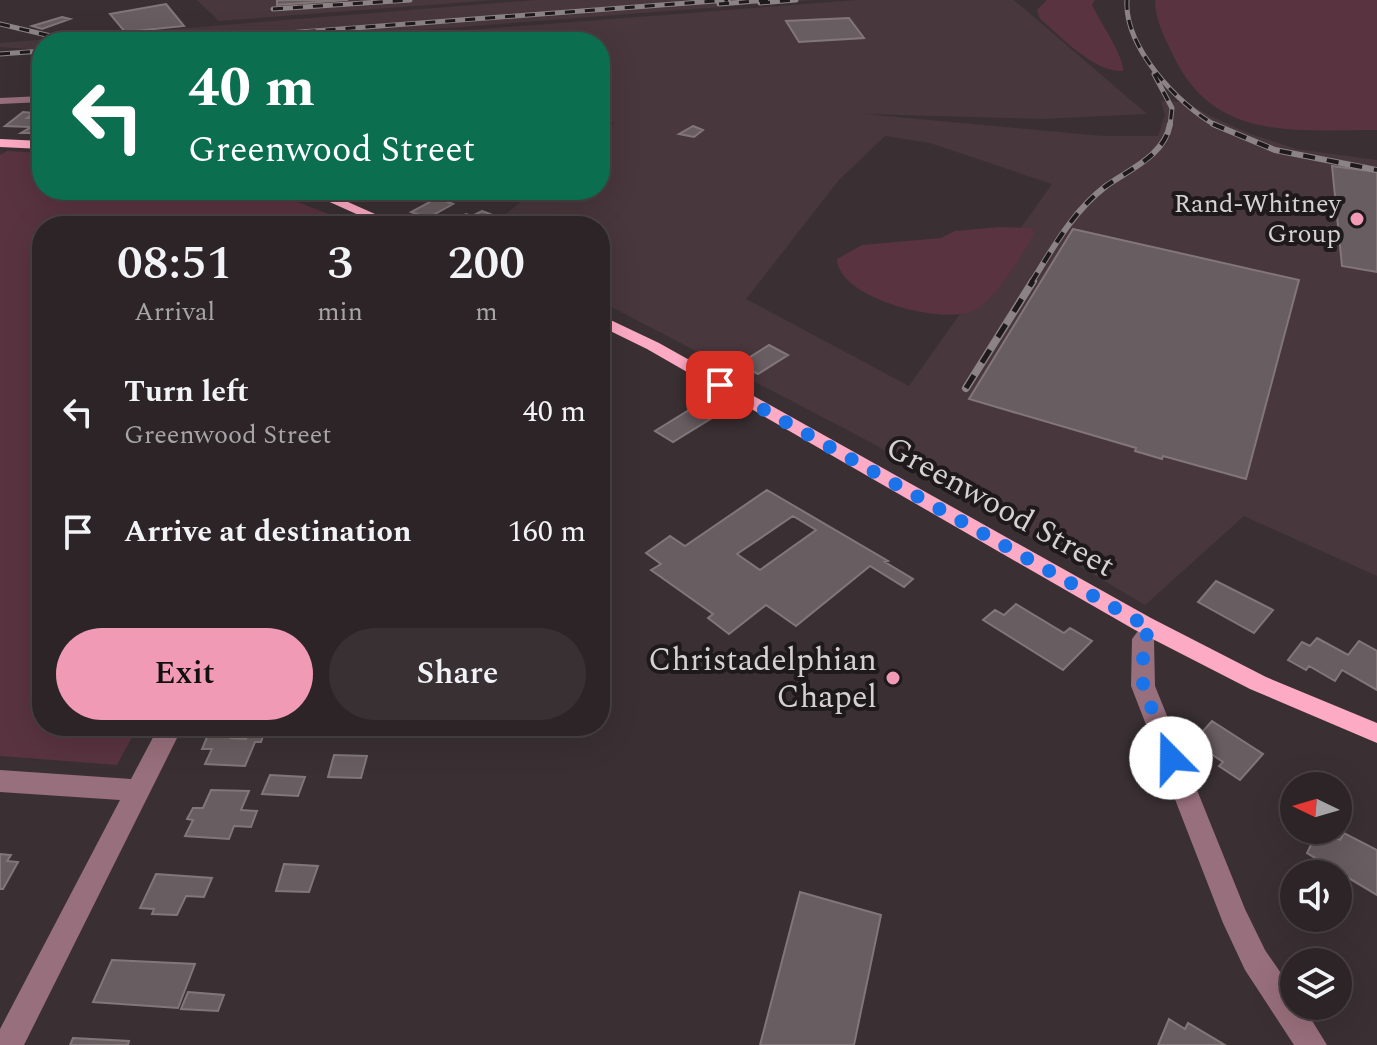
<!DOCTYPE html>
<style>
body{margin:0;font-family:Spectral,serif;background:#383032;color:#f1f3f6;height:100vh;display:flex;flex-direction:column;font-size:30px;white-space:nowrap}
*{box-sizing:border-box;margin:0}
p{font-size:26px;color:#a6a4a7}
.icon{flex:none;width:44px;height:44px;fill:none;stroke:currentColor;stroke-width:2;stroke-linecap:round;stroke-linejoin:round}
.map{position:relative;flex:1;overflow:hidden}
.details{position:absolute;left:32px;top:216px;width:578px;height:520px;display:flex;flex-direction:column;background:#2c2426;border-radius:32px;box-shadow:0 8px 32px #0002,0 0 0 2px #484143}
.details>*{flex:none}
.banner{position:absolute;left:32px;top:32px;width:578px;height:168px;border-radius:32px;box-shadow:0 8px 32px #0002,0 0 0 2px #484143;background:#0b6e4f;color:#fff;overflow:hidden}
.needle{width:52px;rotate:275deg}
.fabs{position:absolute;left:1280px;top:772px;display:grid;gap:16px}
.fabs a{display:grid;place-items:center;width:72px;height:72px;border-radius:50%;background:#2c2426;box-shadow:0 8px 32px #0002,0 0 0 2px #484143;font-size:40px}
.pin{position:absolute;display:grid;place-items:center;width:68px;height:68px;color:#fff;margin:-34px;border-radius:16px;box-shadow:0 4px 12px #0006}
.me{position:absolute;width:88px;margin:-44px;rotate:338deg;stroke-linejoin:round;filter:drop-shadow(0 0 6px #0008)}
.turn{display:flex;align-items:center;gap:28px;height:168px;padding:0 24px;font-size:36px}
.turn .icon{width:104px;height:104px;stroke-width:2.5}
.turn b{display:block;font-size:56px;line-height:68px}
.eta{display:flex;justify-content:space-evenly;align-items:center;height:136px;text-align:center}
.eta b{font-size:48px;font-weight:600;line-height:56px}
.cta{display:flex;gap:16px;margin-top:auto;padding:16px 24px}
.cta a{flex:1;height:92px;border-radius:48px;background:#f09ab6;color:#111;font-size:32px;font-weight:600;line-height:92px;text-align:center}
.cta a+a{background:#383032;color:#f1f3f6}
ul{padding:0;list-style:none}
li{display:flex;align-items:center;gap:24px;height:120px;padding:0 24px}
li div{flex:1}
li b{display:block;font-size:30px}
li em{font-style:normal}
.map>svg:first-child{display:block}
</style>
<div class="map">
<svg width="1377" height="1045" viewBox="0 0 1377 1045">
<rect width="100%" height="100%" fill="#3a3033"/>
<path fill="#48373c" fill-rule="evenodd" d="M 197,0 L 494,0 L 219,21 Z
M 536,0 L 814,0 L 264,42 L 42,42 L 42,50 L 0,47 L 0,43 Z
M 857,0 L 1014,0 L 1147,114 L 1041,119 L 865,114 L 1103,136 L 1158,136 L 1165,115 L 1161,101 L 1186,102 L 1208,115 L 1248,133 L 1296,149 L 1377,160 L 1377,576 L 1244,516 L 1145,605 L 870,442 L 600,301 L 600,226 L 492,226 L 535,190 L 600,190 L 600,135 L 614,123 L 600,117 L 600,42 L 313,42 ZM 885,136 L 930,143 L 1052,184 L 909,386 L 746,299 L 839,180 Z"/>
<path fill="#593340" d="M 1047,0 L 1095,0 L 1092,5 C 1099,20 1125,58 1123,71 C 1093,72 1062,37 1040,19 L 1037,10 Z
M 1155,0 L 1377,0 L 1377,130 C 1293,130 1213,142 1172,53 C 1164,36 1155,19 1155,0 Z
M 7,151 L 42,153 L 42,190 L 266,190 L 360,226 L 42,226 L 42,726 L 138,726 L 117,765 L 0,756 L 0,155 Z
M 1000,227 L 1032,228 L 1034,234 C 1023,254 994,302 973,311 C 941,325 838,298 837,259 L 862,245 L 941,238 L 955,231 Z"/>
<path fill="#685d60" stroke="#827679" stroke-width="2" fill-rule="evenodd" d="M 277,0 L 348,0 L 277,5 Z
M 166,4 L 184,26 L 125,32 L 110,14 Z
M 62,17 L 70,19 L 42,29 L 32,26 Z
M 849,18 L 864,38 L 799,42 L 786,21 Z
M 23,112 L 34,113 L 27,118 L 42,118 L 38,133 L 21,133 L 31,127 L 5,126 Z
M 693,126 L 703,130 L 694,137 L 679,134 Z
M 1332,166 L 1377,172 L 1377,272 L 1342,266 Z
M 437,198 L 453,204 L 428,218 L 411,212 Z
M 482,211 L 490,214 L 469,226 L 444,226 L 466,214 L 472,216 Z
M 1073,229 L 1299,280 L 1246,479 L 1163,456 L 1162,459 L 1135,451 L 1136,448 L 969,399 Z
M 769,345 L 788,355 L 758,374 L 739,364 Z
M 694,407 L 712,418 L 673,442 L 655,431 Z
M 767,490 L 888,561 L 885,562 L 913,579 L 904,587 L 870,566 L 796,626 L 766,605 L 729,634 L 708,618 L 713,614 L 651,570 L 661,564 L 646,553 L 670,536 L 685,546 ZM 793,516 L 816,530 L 760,570 L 737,554 Z
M 1216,581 L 1273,610 L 1254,633 L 1198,602 Z
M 1016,604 L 1064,633 L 1070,628 L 1092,641 L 1063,670 L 983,620 L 995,610 L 1004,615 Z
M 1317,638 L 1348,655 L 1359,641 L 1377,651 L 1377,690 L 1342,670 L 1335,681 L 1309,666 L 1306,670 L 1288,660 L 1302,642 L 1310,646 Z
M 1212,721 L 1263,754 L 1240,780 L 1219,766 L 1223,762 L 1193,742 Z
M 250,729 L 265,730 L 261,742 L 255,742 L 245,766 L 205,764 L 212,749 L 202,749 L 210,730 L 234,731 L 231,738 L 246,739 Z
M 334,755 L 367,756 L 361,778 L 328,777 Z
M 270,775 L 305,777 L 298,796 L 262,794 Z
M 211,790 L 249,791 L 241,810 L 257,811 L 251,827 L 234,826 L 229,839 L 185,836 L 193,820 L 187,819 L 193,808 L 203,808 Z
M 1318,830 L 1340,840 L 1344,833 L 1377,850 L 1377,895 L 1307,853 Z
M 0,854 L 11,855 L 7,861 L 18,862 L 3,889 L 0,889 Z
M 284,864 L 318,866 L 309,892 L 276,891 Z
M 156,874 L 212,878 L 204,897 L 186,896 L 177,915 L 152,914 L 154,909 L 140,908 Z
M 800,892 L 881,915 L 854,1045 L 760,1045 Z
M 112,960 L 195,964 L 178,1008 L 93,1002 Z
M 188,992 L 224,995 L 218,1011 L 181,1009 Z
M 1169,1019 L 1185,1029 L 1188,1023 L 1225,1045 L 1158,1045 Z
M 73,1038 L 129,1041 L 128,1045 L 70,1045 Z"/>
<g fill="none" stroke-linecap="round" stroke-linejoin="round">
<path fill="#986f7c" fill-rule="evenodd" d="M 42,96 L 42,102 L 0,104 L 0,98 Z
M 1152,621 L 1160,623 L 1163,629 L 1154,641 L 1155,686 L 1245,909 L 1265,950 L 1294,992 L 1294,1006 L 1303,1006 L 1327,1045 L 1294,1045 L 1245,970 L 1223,923 L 1131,686 L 1132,639 L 1144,623 Z
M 159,726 L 183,726 L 24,1045 L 0,1045 L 0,1029 L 120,800 L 0,792 L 0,770 L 131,779 Z"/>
<path fill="#fdaac4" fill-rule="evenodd" d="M 0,139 L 42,141 L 42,149 L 0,147 Z
M 303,190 L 321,190 L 402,226 L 383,226 Z
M 600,315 L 659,343 L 1151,618 L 1266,677 L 1377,723 L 1377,743 L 1250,689 L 1135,630 L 647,349 L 600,326 Z"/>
<defs>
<path id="rail-far2" d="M 1127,0 C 1124,47 1178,105 1217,126
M 760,3 L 796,0
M 719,4 L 768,0
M 273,9 L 410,0
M 0,24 L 76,42
M 166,42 L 728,0
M 0,54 L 42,51
M 1154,74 L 1172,108 L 1170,126"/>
<path id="rail-far1" d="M 1213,124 L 1275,150 L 1377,170
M 1031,283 C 1053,248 1073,211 1106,186 C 1130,169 1165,155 1170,124"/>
<path id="rail" d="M 966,388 L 1033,281"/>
</defs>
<use href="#rail-far2" stroke="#8b8385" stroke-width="5"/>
<use href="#rail-far1" stroke="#8b8385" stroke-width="6"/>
<use href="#rail" stroke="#8b8385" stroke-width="8"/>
<use href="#rail-far2" stroke="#1e191a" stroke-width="3" stroke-dasharray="10" stroke-linecap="butt"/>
<use href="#rail-far1" stroke="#1e191a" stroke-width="4" stroke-dasharray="12" stroke-linecap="butt"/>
<use href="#rail" stroke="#1e191a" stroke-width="5" stroke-dasharray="15" stroke-linecap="butt"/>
</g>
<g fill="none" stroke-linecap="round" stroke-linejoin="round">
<path stroke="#1a73e8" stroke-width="14" stroke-dasharray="0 25.2" d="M 720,385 L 1152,629 L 1143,639 L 1143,686 L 1171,758"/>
</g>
<g fill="#f09ab6" stroke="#1e191a" stroke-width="3">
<circle cx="1357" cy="219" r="8"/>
<circle cx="893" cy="678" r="8"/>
</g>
<g text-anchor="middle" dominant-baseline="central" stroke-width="8" stroke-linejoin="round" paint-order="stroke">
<g font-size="26" fill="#d7d0d2" stroke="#1e191a" text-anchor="end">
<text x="1341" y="204">Rand-Whitney<tspan x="1341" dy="30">Group</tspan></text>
</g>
<g font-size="32" fill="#d7d0d2" stroke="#1e191a">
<text transform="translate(1000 507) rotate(29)">Greenwood Street</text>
</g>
<g font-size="32" fill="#d7d0d2" stroke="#1e191a" text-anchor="end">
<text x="877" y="660">Christadelphian<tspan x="877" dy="37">Chapel</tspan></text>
</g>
</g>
</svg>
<div class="fabs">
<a><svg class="needle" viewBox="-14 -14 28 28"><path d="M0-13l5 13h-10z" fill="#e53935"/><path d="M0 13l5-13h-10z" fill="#a6a4a7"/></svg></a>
<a><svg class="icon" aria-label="sound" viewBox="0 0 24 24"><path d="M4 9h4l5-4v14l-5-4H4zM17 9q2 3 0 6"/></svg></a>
<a><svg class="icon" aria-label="layers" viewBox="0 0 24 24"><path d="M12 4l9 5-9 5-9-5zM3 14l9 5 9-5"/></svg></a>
</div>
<div class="pin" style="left:720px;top:385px;background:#d93025"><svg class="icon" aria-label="arrive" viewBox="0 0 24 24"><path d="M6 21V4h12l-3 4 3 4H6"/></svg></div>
<svg class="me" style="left:1171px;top:758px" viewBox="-20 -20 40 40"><circle r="19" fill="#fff"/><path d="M0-13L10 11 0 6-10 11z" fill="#1a73e8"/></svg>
<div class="banner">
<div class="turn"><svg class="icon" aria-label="left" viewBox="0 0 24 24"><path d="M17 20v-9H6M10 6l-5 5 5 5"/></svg><div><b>40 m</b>Greenwood Street</div></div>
</div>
<section class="details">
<div class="eta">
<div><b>08:51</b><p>Arrival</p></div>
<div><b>3</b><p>min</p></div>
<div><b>200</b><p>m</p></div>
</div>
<ul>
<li><svg class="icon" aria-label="left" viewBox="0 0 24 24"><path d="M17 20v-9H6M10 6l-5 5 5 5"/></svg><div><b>Turn left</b><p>Greenwood Street</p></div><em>40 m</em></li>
<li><svg class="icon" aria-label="arrive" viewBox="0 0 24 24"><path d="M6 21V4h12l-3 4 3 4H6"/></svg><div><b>Arrive at destination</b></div><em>160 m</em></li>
</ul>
<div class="cta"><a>Exit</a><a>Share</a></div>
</section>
</div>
